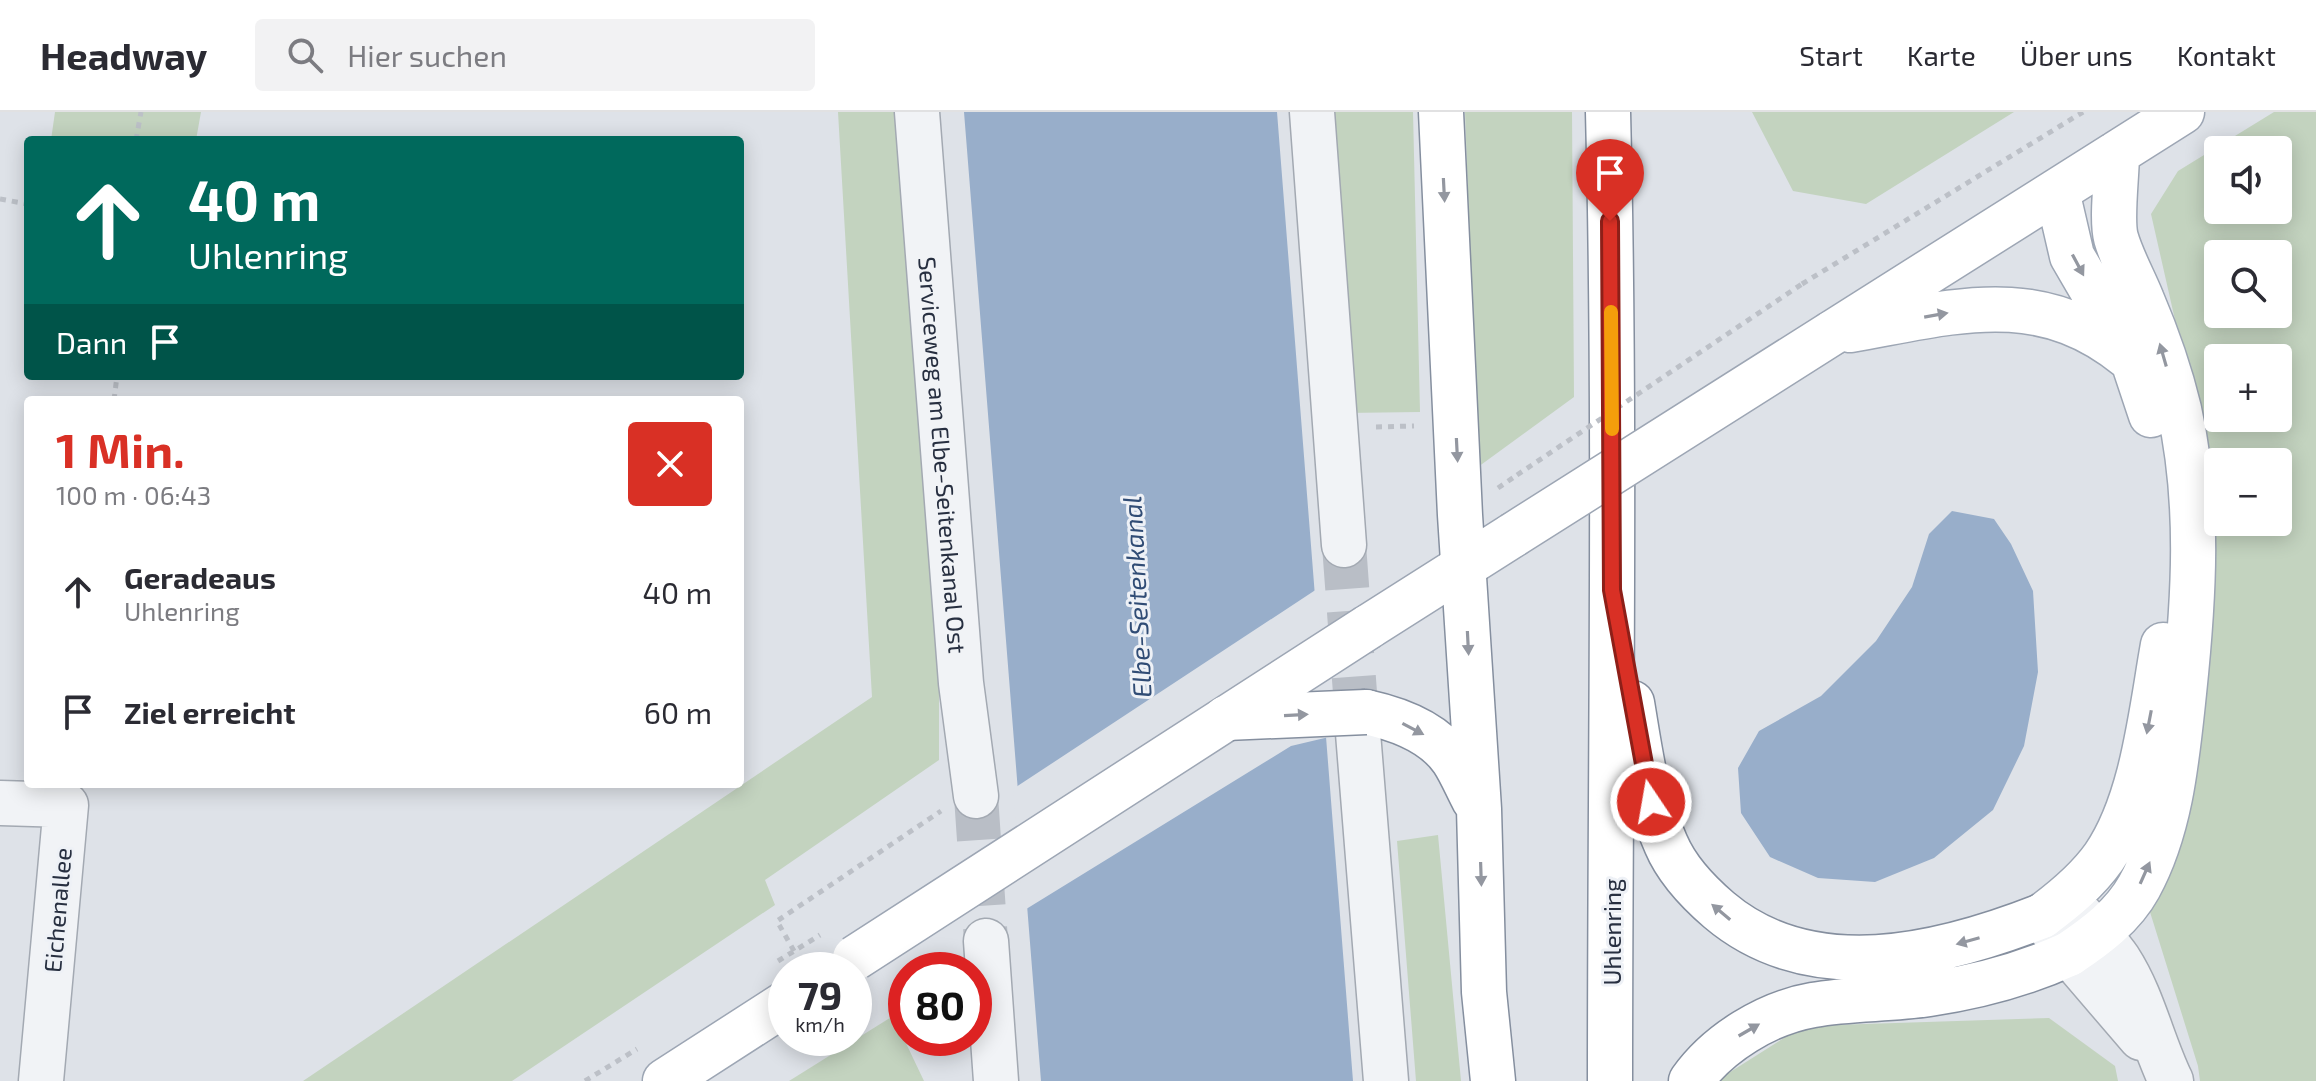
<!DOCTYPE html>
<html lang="de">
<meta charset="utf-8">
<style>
body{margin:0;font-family:"Exo 2",sans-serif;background:#f2f2f3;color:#2b2b33;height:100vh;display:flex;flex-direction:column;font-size:30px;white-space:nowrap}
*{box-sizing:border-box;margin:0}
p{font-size:26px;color:#7c7c81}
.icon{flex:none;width:44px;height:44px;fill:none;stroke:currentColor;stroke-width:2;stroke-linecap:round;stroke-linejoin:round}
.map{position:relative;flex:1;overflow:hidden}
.panel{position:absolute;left:24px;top:284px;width:720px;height:392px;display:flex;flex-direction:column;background:#fff;border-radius:8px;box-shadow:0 4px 20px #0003}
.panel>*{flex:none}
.hud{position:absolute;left:24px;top:24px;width:720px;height:244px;border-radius:8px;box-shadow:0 4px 20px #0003;background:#00695c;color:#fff;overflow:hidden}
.controls{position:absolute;left:2204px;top:24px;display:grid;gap:16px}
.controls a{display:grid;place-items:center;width:88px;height:88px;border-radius:8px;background:#fff;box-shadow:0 4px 20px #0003;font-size:40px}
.speed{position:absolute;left:768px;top:840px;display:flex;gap:16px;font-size:40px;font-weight:700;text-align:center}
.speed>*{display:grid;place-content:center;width:104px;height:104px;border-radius:50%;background:#fff;box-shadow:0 4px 20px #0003;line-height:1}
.speed small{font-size:20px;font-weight:400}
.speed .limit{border:12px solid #d22;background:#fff;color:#111}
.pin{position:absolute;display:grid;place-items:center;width:68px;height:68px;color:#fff;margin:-82px -34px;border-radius:50% 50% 50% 0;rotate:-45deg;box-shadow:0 0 8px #0007}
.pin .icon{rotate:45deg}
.me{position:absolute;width:88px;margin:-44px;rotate:348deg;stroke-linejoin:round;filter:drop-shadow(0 0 6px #0008)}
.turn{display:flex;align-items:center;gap:28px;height:168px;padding:0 32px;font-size:36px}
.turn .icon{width:104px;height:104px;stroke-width:2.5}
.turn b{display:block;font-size:56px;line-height:68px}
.then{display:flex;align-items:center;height:76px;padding:0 32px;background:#0003;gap:16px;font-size:30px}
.round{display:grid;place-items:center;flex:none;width:84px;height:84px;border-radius:8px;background:#f2f2f3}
.headline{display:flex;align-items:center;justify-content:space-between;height:136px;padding:0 32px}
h1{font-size:48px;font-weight:700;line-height:60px;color:#d93025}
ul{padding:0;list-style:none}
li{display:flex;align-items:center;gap:24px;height:120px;padding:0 32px}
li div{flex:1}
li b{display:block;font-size:30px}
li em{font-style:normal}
header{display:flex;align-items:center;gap:48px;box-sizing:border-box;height:112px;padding:0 40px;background:#fff;border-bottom:2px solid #e1e1e2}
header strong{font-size:38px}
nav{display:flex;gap:44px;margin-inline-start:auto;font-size:28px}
.search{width:560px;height:72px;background:#f2f2f3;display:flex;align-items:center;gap:20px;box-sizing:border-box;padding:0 28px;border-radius:8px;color:#7c7c81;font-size:30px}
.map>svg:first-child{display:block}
</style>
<header>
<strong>Headway</strong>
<div class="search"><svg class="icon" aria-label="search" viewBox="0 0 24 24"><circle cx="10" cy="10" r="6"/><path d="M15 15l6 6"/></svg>Hier suchen</div>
<nav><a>Start</a><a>Karte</a><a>Über uns</a><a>Kontakt</a></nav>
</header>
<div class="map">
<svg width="2316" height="969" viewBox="0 0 2316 969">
<rect width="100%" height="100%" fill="#dee2e8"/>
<path fill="#c3d3bf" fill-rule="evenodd" d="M 55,0 L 201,0 L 196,28 L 51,28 Z
M 838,0 L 896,0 L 939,566 L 939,648 L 765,768 L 775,793 L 512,969 L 303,969 L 872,585 Z
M 1325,0 L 1413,0 L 1420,300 L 1345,301 Z
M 1465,0 L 1572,0 L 1574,285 L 1478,355 Z
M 1752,0 L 2014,0 L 1866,92 L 1793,79 Z
M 2274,0 L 2316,0 L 2316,969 L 2200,969 L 2198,954 L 2150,800 L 2175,745 L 2198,660 L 2212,486 L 2190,274 L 2151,102 L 2178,59 ZM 2218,38 L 2278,38 L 2278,98 L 2218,98 ZM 2218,142 L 2278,142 L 2278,202 L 2218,202 ZM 2218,246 L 2278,246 L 2278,306 L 2218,306 ZM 2218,350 L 2278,350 L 2278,410 L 2218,410 Z
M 1438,723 L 1461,969 L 1416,969 L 1397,729 Z
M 893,904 L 924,969 L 789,969 Z
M 2049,906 L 2115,954 L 2118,969 L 1716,969 L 1803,914 Z"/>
<path fill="#98aeca" d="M 964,0 L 1277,0 L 1353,969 L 1041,969 Z
M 1952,399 L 1994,407 L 2011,432 L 2033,479 L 2038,560 L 2024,634 L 1993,698 L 1934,746 L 1875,770 L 1818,766 L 1770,745 L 1741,701 L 1738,656 L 1759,619 L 1821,584 L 1876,529 L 1912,475 L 1929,422 Z"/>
<path fill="#dee2e8" d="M 1317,477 L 1329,625 L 1291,634 L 1023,799 L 1013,677 Z"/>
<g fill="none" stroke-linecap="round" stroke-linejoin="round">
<path stroke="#b9bec6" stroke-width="44" stroke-dasharray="44 22" stroke-linecap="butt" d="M 1344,433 L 1358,621
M 976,684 L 986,829"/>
<defs>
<g id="minor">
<path id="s1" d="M 917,0 L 961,571 L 976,684"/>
<path d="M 1312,0 L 1344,433"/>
<path d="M 1358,621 L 1386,969"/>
<path d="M 0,691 L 66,693 L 41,969"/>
<path d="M 2065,787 C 2084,807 2104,826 2119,848 C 2143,885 2152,930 2171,969"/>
<path d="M 2042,804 L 2069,842 L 2141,926"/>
<path d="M 986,829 L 996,969"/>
</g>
<path id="major" d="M 2057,79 L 2072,144 L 2133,249 L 2151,303
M 1850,218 C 1954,200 2038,172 2128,245
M 1832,221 L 2182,0
M 1368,515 L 1513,423
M 2042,804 C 2065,787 2087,769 2104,745 C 2143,688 2151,600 2163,533
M 2069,842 C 2096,824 2123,804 2139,775 C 2171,717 2177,647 2184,581 C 2194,486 2200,391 2179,297 C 2170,260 2157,223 2142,188 C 2134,168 2122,147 2116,126 C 2111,107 2117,63 2117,41
M 665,969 L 786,891"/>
<path id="highway" d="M 1441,0 L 1460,403 L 1479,697 L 1484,880 L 1493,969
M 1608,0 C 1616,323 1610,646 1610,969
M 1632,591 C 1640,638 1646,688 1666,732 C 1677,758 1698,780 1719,798 C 1811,876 1940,844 2042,804
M 1366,600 C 1398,607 1434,620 1453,648 C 1461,660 1467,675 1474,688
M 1691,969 C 1718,931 1767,901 1813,893 C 1851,886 1890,888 1929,882 C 1976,875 2025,862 2069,842"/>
</defs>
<use href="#minor" stroke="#a3a9b2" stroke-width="47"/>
<use href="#major" stroke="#9da6b4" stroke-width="47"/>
<use href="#highway" stroke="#858f9f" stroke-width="47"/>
<path stroke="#bcc0c7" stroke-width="5" stroke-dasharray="6 6" stroke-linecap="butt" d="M 136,28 L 141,0
M 0,87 L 28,92
M 1802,172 L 2083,0
M 114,288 L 117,264
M 1376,315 L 1414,314
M 1498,376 L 1517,363
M 794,839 L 777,809 L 941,699
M 778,849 L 820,823
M 585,969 L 637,937"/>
<use href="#minor" stroke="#f1f3f6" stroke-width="44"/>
<use href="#major" stroke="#fff" stroke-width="44"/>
<use href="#highway" stroke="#fff" stroke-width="44"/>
<defs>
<path id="major-bridge" d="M 1513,423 L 1832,221
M 855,846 L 1368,515"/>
<path id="highway-bridge" d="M 1226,606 L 1366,600"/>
</defs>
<use href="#major-bridge" stroke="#9da6b4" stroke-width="47" stroke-linecap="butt"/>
<use href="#highway-bridge" stroke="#858f9f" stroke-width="47" stroke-linecap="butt"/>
<path stroke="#bcc0c7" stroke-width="5" stroke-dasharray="6 6" stroke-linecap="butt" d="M 1517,363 L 1802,172"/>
<use href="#major-bridge" stroke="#fff" stroke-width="44"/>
<use href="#highway-bridge" stroke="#fff" stroke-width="44"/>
</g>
<defs><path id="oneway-solid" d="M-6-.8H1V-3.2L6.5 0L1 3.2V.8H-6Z" transform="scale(2)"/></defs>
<g fill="#9397a0">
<use href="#oneway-solid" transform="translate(1444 78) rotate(87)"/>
<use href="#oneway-solid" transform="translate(2078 153) rotate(62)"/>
<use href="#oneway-solid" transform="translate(1936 203) rotate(-10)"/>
<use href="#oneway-solid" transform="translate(2163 243) rotate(-106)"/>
<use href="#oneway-solid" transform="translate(1457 338) rotate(87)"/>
<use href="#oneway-solid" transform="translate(1468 531) rotate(87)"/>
<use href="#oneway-solid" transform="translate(1296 603) rotate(-3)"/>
<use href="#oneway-solid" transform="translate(2149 610) rotate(101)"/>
<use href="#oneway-solid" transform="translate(1413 617) rotate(28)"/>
<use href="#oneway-solid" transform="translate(2145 761) rotate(-66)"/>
<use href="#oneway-solid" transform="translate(1481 762) rotate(88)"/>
<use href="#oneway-solid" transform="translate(1721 800) rotate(-140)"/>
<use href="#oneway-solid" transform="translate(1968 829) rotate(164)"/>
<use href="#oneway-solid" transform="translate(1749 918) rotate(-30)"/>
</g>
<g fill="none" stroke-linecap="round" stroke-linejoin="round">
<defs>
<path id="route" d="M 1610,109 L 1612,478 L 1651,690"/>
</defs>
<use href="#route" stroke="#8d1f18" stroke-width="20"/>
<use href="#route" stroke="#d93025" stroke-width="14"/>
<path stroke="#f59e0b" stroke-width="14" d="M 1611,200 L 1612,317"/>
</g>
<g text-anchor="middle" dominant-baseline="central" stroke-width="6" stroke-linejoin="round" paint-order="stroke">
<g font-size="24" fill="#272f40" stroke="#eef1f6">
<text stroke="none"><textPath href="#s1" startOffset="344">Serviceweg am Elbe-Seitenkanal Ost</textPath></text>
<text transform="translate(57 798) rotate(-85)">Eichenallee</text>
<text transform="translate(1611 820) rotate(-90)">Uhlenring</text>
</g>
<g font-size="26" font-style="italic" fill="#304c75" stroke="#eef1f6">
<text transform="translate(1136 485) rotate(-93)">Elbe-Seitenkanal</text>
</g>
</g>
</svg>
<div class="controls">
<a><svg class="icon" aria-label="sound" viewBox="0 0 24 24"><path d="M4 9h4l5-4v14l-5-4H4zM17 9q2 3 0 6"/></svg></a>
<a><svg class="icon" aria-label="search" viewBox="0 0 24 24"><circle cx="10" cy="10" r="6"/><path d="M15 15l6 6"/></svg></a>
<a>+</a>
<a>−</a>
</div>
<div class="speed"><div>79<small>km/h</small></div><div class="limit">80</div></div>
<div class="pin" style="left:1610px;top:109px;background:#d93025"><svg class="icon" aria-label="arrive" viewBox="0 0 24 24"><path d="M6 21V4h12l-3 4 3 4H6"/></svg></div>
<svg class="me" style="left:1651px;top:690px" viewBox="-20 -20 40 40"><circle r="17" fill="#d93025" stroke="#fff" stroke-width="3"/><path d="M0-11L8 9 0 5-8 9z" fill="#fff"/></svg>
<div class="hud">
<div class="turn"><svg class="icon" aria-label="ahead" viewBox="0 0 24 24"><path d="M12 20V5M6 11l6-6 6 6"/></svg><div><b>40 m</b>Uhlenring</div></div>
<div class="then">Dann<svg class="icon" aria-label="arrive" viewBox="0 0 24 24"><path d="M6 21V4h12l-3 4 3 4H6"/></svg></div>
</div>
<section class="panel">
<div class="headline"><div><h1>1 Min.</h1><p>100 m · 06:43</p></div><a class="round" style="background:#d93025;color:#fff"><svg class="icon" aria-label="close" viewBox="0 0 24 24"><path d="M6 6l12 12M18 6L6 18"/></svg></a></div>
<ul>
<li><svg class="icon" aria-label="ahead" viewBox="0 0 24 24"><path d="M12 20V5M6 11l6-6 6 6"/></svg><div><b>Geradeaus</b><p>Uhlenring</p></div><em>40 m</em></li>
<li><svg class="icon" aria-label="arrive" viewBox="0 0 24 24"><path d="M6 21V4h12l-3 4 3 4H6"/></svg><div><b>Ziel erreicht</b></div><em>60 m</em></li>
</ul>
</section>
</div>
